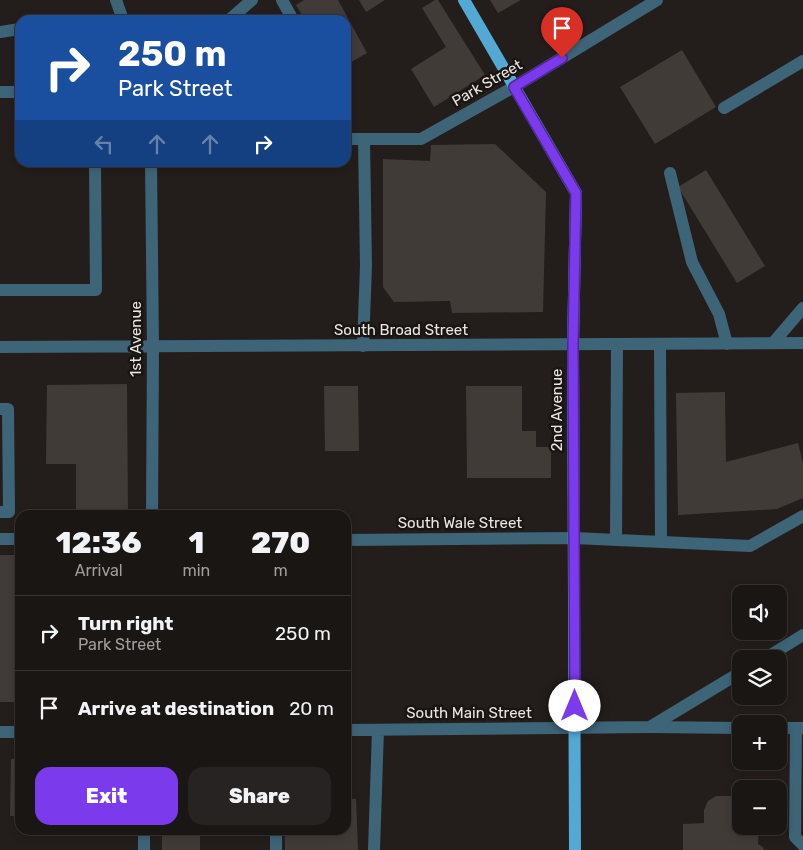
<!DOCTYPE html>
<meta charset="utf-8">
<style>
body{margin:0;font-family:Rubik,sans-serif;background:#272322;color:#f1f3f6;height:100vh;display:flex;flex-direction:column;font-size:19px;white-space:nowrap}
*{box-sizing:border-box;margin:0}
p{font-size:16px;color:#9f9fa0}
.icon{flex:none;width:28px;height:28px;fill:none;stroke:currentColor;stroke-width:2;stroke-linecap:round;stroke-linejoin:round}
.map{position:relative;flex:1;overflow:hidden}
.panel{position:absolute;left:15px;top:510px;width:336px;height:325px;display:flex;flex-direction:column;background:#1a1614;border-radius:15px;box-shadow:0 2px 8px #0003,0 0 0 1px #383534}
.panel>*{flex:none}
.hud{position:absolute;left:15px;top:15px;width:336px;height:152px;border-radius:15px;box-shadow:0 2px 8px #0003,0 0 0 1px #383534;background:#1a4fa0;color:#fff;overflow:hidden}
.buttons{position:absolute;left:732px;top:585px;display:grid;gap:10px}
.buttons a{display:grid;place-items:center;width:55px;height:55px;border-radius:10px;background:#1a1614;box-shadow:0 2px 8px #0003,0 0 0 1px #383534;font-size:25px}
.pin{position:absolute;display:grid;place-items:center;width:42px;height:42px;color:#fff;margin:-51px -21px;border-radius:50% 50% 50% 0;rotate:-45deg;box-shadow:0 0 5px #0007}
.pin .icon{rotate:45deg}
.me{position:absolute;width:55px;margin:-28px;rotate:0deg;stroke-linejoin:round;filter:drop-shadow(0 0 4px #0008)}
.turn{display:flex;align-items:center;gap:18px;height:105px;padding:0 20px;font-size:22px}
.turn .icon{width:65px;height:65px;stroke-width:2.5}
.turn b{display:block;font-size:35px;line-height:42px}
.lanes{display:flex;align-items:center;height:48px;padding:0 20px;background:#0003;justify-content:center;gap:25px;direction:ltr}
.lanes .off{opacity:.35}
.eta{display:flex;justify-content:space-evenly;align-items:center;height:85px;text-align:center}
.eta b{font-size:30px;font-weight:800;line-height:35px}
.primary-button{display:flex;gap:10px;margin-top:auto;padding:10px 20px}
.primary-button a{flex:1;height:58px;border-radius:15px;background:#7c3aed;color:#fff;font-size:20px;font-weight:800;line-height:58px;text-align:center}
.primary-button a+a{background:#272322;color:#f1f3f6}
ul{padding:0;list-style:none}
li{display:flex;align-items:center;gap:15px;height:75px;padding:0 20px;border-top:1px solid #383534}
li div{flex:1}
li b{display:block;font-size:19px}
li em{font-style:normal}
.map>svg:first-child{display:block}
</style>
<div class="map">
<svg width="803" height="850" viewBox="0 0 803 850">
<rect width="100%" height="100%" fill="#231e1b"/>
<path fill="#413b38" d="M 304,0 L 338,0 L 367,53 L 346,65 L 346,20 L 305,20 L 296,5 Z
M 359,0 L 385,0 L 366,12 Z
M 435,0 L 438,0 L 485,75 L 434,107 L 411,69 L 446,47 L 422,8 Z
M 490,0 L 521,0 L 498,13 Z
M 682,50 L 716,107 L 655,144 L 620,87 Z
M 495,144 L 546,192 L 543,312 L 452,313 L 450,301 L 394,302 L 383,287 L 383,159 L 430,161 L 431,145 Z
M 706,170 L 765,266 L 737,283 L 678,187 Z
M 127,384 L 128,515 L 76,515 L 76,464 L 46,464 L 47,385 Z
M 324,386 L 358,386 L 359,451 L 325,451 Z
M 466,386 L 522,386 L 522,431 L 536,431 L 536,447 L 551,447 L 551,478 L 467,478 Z
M 725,392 L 726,462 L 798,443 L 803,463 L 803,498 L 777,509 L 678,515 L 676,393 Z
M 0,555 L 20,555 L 20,702 L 0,702 Z
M 11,759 L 20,759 L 20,816 L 10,816 Z
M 716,796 L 741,796 L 741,826 L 759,826 L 758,844 L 764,848 L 763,850 L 683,850 L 683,824 L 704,823 L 704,810 L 708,801 Z
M 346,799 L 356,799 L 358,850 L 285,850 L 285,830 L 346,830 Z
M 162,835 L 200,836 L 200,850 L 162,850 Z"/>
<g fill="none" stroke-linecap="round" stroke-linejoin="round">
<path stroke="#3e6478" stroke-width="12" d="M 116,0 L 123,20
M 282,0 L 293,20
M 229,20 L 252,0
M 0,32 L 20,29
M 0,92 L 20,92
M 724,108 L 803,61
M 346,139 L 421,139 L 514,87 L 657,0
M 151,162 L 153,347 L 152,515
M 670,173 L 692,262 L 719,314 L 727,344
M 0,290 L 96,290 L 95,162
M 773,343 L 803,308
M 660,345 L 661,542
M 363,346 L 366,266 L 364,139
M 0,347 L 803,343
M 0,409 L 8,409 L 9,512 L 0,512
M 0,539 L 20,539
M 346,540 L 574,538 L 750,546 L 803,516
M 616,540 L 617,345
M 764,659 L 803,635
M 650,727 L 741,672
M 779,728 L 803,728
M 796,728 L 795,837 L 803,845
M 346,730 L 650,727 L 741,728
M 0,732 L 20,732
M 144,830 L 144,850
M 276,830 L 276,850
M 374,850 L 378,730"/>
<path stroke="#54a9d4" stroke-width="12" d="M 464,0 L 576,193 L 573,345 L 575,850"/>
</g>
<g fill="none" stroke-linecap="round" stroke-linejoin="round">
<defs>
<path id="route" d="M 562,58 L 514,87 L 576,193 L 573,346 L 575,706"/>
</defs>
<use href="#route" stroke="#51269a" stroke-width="12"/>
<use href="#route" stroke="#7c3aed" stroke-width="9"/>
</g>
<g text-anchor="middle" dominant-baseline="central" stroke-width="5" stroke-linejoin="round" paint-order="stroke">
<g font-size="15" fill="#eae6e4" stroke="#191512">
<text transform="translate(487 83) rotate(-30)">Park Street</text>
<text x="401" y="330">South Broad Street</text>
<text transform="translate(136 339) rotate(-90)">1st Avenue</text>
<text transform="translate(557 410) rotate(-90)">2nd Avenue</text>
<text x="460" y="523">South Wale Street</text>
<text x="469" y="713">South Main Street</text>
</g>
</g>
</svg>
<div class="buttons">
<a><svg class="icon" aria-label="sound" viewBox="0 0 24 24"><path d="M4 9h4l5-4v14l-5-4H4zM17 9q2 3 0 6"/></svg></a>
<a><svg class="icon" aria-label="layers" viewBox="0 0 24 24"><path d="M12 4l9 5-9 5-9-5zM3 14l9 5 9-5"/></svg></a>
<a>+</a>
<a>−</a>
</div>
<div class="pin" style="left:562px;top:58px;background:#d93025"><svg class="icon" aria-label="arrive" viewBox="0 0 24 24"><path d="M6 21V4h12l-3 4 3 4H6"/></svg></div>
<svg class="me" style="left:575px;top:706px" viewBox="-20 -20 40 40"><circle r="19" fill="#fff"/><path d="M0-13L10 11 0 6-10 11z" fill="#7c3aed"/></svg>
<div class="hud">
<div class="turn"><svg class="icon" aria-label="right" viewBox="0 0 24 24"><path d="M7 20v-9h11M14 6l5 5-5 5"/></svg><div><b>250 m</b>Park Street</div></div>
<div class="lanes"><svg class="icon off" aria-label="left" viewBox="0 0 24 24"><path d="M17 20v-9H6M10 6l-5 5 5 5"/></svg><svg class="icon off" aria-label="ahead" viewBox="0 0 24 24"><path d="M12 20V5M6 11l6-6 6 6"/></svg><svg class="icon off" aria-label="ahead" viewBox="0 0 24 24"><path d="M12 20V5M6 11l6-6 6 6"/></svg><svg class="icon" aria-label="right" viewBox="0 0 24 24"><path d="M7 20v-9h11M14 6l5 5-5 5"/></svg></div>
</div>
<section class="panel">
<div class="eta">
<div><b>12:36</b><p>Arrival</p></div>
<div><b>1</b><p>min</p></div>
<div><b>270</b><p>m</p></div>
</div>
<ul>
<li><svg class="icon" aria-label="right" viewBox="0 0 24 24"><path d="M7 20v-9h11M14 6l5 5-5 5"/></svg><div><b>Turn right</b><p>Park Street</p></div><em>250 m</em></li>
<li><svg class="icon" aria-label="arrive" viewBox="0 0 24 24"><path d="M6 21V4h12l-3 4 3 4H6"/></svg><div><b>Arrive at destination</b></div><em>20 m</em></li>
</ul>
<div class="primary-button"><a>Exit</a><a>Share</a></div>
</section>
</div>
